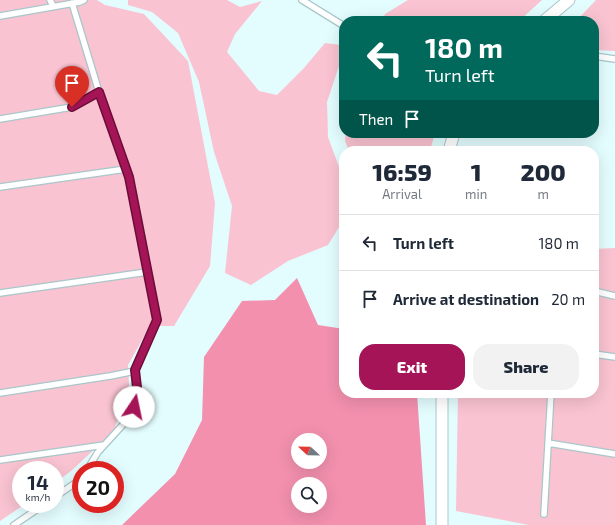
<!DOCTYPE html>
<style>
body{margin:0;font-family:"Exo 2",sans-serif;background:#f2f2f3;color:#1f2937;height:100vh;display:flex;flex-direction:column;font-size:15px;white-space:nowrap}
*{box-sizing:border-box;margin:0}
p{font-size:13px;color:#747a83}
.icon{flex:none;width:22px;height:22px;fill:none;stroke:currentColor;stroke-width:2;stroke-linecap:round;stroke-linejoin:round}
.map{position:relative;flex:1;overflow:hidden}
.details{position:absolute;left:339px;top:146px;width:260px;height:252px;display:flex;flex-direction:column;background:#fff;border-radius:16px;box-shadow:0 4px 16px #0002}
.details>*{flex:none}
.hud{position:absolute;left:339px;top:16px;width:260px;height:122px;border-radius:16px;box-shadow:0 4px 16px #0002;background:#00695c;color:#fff;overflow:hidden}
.needle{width:26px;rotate:292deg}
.fabs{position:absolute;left:291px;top:433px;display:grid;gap:8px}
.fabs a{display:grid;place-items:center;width:36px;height:36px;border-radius:50%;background:#fff;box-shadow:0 4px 16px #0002;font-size:20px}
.speed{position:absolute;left:12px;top:461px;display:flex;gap:8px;font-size:20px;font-weight:700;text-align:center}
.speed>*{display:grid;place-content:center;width:52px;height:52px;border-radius:50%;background:#fff;box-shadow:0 4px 16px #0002;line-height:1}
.speed small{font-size:10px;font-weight:400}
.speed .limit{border:6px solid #d22;background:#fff;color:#111}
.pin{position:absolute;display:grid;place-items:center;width:34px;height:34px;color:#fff;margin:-41px -17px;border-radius:50% 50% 50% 0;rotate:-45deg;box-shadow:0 0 4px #0007}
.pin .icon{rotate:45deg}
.me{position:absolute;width:44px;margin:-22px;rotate:11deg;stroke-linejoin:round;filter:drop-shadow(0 0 3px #0008)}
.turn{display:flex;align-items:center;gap:14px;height:84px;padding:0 20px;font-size:18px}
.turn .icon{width:52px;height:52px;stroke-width:2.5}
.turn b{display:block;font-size:28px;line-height:34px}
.then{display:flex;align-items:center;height:38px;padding:0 20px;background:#0003;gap:8px;font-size:15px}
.eta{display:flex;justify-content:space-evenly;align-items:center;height:68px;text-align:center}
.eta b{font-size:24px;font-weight:800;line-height:28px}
.primary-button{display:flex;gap:8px;margin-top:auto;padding:8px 20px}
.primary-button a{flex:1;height:46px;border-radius:16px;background:#a41456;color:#fff;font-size:16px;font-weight:800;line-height:46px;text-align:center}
.primary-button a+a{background:#f2f2f3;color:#1f2937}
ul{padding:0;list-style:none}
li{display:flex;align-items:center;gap:12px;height:56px;padding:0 20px;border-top:1px solid #e0e1e3}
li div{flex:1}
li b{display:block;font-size:15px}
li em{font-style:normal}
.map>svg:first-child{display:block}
</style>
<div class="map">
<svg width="615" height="525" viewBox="0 0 615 525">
<rect width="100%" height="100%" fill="#e3fcfe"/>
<path fill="#f9c3d1" d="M 0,0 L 97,0 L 105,5 L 144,14 L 188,61 L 215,203 L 210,266 L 174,326 L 150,326 L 128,365 L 129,385 L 114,431 L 71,471 L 55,483 L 55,470 L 21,470 L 21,504 L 25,504 L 0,521 Z
M 128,0 L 227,0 L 240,7 L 262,1 L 235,34 L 227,52 L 259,91 L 277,95 L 304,68 L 325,43 L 341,45 L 339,66 L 327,102 L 328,137 L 342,175 L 344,219 L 328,245 L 288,261 L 251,285 L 225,273 L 232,206 L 214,152 L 199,82 L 178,33 L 152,12 L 128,5 Z
M 408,0 L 542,0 L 519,21 L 382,21 L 385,14 Z
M 596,0 L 615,0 L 615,51 L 594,50 L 594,21 L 576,21 Z
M 346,133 L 435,133 L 430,151 L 349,151 L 345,141 Z
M 615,248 L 615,525 L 529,525 L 456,511 L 458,393 L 594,393 L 594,249 Z"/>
<path fill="#f290ae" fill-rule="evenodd" d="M 297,278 L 318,325 L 344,329 L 344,393 L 417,393 L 426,525 L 122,525 L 175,474 L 202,420 L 204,357 L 242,301 L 275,300 ZM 298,440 L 320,440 L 320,462 L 298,462 ZM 298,484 L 320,484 L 320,506 L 298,506 Z"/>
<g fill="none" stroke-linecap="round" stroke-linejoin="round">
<defs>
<path id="lane" d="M 50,0 L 53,6
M 302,0 L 344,26
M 0,16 L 80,2 L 84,0
M 594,56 L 615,59
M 0,119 L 72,107 L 99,92 L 72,3
M 0,187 L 126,169
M 594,291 L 615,296
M 0,293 L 147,272
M 594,354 L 615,357
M 0,393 L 110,376 L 135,371
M 548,443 L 615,454
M 0,460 L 104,445
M 87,470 L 98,452 L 129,418 L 138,395 L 135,371 L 157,320 L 129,177 L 99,92
M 55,497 L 81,479
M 544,514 L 551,393
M 14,525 L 45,504"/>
<path id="street" d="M 544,21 L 569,0
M 449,151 L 454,133
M 442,525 L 442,393"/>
</defs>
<use href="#lane" stroke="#a9c7ca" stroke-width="8"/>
<use href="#street" stroke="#a9c7ca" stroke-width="13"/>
<use href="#lane" stroke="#fff" stroke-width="5.5"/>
<use href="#street" stroke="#fff" stroke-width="11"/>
</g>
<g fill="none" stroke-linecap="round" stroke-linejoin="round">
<defs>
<path id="route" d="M 72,107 L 99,92 L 129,177 L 157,320 L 135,370 L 138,396 L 134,407"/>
</defs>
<use href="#route" stroke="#6b0d38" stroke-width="10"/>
<use href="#route" stroke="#a41456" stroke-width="7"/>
</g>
</svg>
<div class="fabs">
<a><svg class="needle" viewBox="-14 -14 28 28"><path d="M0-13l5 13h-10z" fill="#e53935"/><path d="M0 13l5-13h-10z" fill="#747a83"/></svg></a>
<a><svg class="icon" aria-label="search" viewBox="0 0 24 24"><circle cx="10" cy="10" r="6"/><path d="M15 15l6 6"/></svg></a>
</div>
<div class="speed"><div>14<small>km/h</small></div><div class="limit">20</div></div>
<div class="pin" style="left:72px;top:107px;background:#d93025"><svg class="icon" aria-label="arrive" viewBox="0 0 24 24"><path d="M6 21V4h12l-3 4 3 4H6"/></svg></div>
<svg class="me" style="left:134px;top:407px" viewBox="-20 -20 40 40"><circle r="19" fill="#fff"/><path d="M0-13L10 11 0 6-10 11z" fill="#a41456"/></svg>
<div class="hud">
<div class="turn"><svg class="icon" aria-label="left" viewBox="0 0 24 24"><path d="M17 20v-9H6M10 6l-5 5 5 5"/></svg><div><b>180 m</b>Turn left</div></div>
<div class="then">Then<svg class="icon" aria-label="arrive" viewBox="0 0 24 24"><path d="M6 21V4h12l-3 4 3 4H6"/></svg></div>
</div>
<section class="details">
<div class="eta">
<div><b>16:59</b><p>Arrival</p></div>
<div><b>1</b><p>min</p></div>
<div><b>200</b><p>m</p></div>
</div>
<ul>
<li><svg class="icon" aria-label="left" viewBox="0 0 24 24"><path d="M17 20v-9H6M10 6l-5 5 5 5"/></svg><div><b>Turn left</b></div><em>180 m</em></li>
<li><svg class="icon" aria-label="arrive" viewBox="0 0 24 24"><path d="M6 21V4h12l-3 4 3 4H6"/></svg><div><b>Arrive at destination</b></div><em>20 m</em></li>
</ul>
<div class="primary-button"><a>Exit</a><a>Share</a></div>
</section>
</div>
